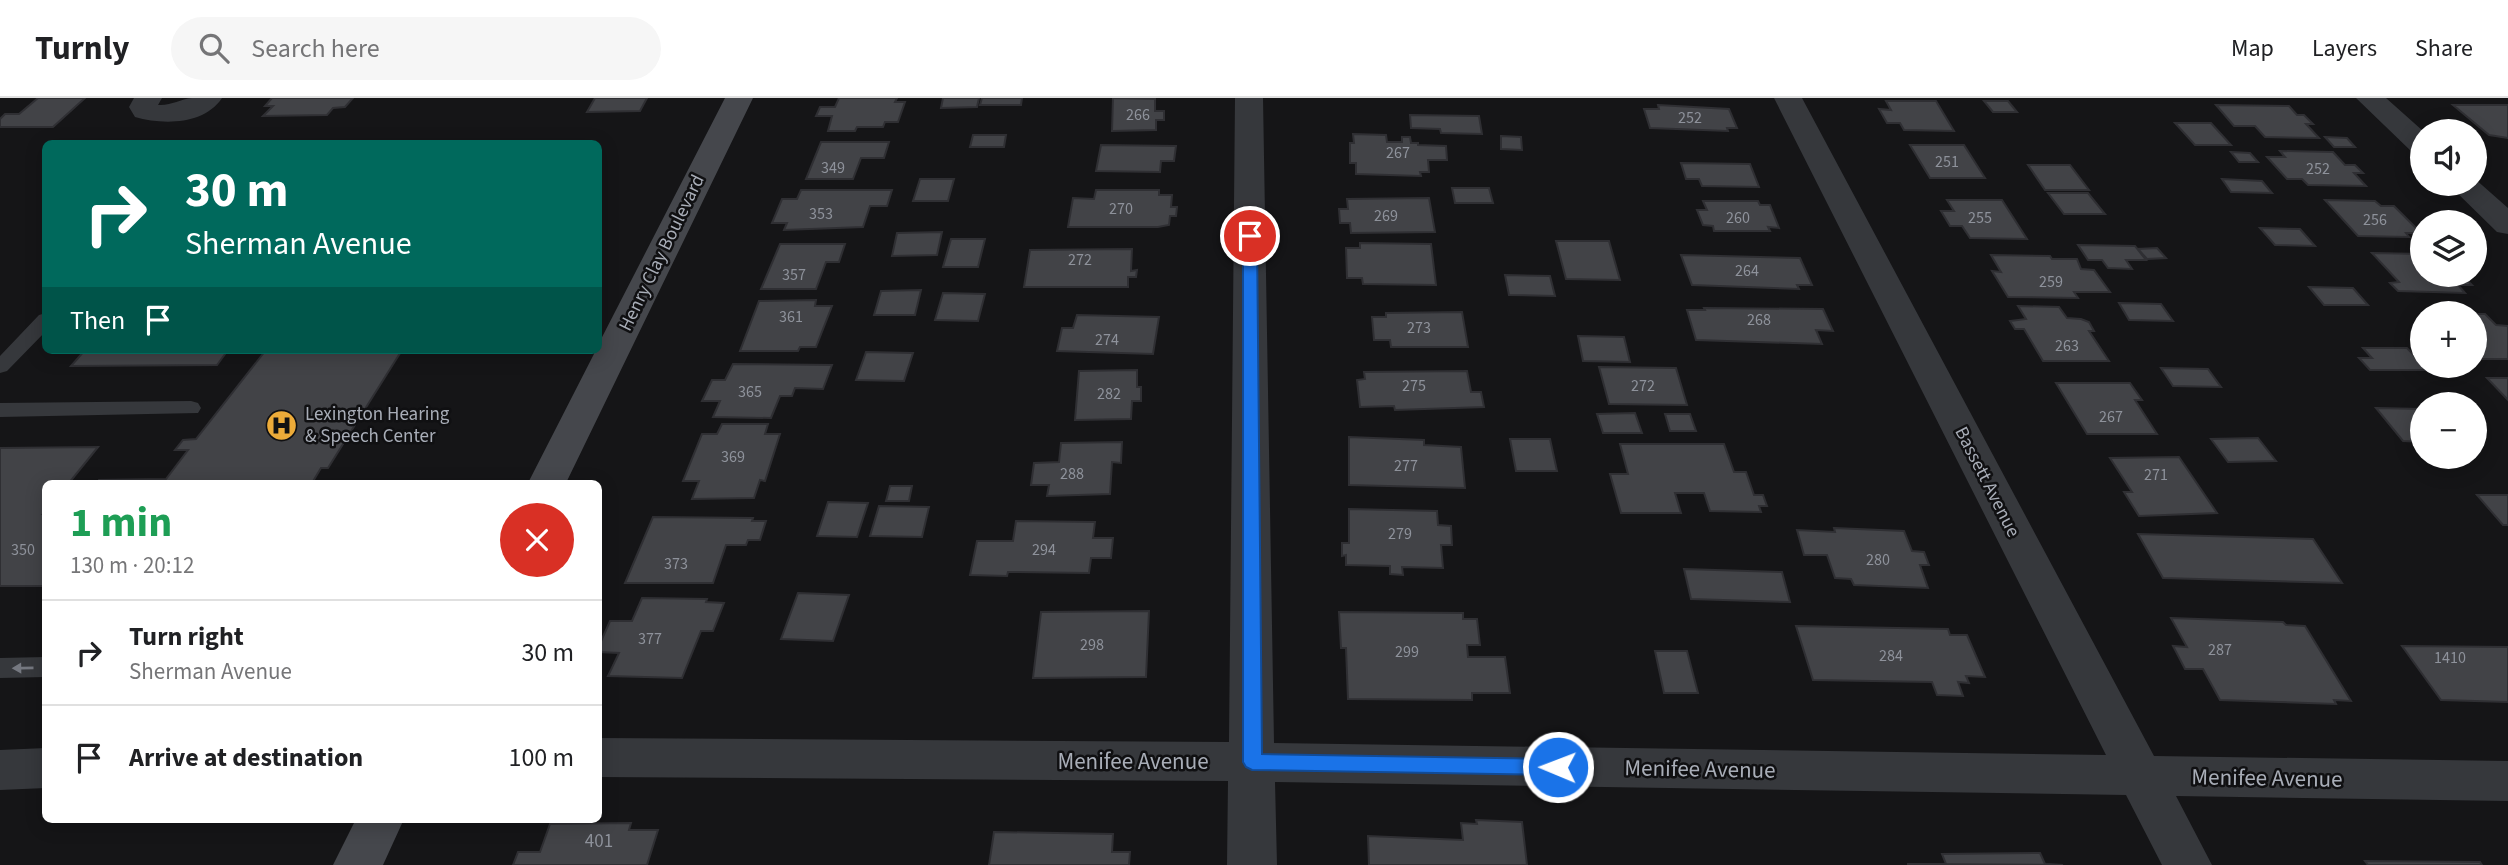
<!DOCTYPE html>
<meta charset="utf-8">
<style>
body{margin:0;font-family:"Source Sans 3",sans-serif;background:#f6f6f6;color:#202124;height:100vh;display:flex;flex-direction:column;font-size:26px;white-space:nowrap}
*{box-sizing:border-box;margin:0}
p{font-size:23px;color:#757577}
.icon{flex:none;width:38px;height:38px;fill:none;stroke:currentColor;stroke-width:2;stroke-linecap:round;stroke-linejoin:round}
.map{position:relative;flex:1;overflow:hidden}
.drawer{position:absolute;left:42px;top:382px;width:560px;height:343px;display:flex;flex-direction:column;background:#fff;border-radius:10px;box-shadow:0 4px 18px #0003}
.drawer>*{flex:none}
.hud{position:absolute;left:42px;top:42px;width:560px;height:214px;border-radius:10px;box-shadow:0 4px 18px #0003;background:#00695c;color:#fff;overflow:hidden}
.tools{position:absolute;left:2410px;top:21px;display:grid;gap:14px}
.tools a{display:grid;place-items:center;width:77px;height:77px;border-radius:50%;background:#fff;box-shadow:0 4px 18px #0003;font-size:35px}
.pin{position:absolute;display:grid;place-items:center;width:60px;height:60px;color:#fff;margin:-30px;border:4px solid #fff;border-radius:50%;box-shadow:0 2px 7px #0007}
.me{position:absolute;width:77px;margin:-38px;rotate:271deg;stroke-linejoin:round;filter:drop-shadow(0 0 5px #0008)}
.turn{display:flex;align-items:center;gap:24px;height:147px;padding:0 28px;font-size:32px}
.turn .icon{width:91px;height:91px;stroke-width:2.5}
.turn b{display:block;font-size:49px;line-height:60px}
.then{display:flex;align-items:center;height:66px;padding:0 28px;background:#0003;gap:14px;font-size:26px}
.round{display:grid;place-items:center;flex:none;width:74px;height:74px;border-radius:37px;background:#f6f6f6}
.head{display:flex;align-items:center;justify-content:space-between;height:119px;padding:0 28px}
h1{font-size:42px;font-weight:700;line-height:52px;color:#1e9e55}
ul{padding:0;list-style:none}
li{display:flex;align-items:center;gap:21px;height:105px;padding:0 28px;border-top:2px solid #e0e0e0}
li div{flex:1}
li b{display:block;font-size:26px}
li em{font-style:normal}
header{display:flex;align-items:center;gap:42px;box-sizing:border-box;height:98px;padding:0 35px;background:#fff;border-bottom:2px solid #e0e0e0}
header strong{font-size:33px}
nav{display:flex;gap:38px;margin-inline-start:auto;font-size:24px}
.search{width:490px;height:63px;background:#f6f6f6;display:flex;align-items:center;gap:18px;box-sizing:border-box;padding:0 24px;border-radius:38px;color:#757577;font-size:26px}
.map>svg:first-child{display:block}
</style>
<header>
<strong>Turnly</strong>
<div class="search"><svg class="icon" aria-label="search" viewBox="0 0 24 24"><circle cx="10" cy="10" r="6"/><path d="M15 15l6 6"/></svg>Search here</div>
<nav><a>Map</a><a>Layers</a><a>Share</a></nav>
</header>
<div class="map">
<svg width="2508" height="767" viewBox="0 0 2508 767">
<rect width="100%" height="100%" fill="#151517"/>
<path fill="#424347" stroke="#2f2f33" stroke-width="2" d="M 38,0 L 85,0 L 53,29 L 0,29 L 0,21 L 5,16 L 19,16 Z
M 272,0 L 353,0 L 345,9 L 333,10 L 327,17 L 263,18 L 273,8 L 265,8 Z
M 595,0 L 647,0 L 640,13 L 587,14 Z
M 839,0 L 897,0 L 895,4 L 905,4 L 898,24 L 885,24 L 883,29 L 857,29 L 855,33 L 828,33 L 832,18 L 816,18 L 820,9 L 835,9 Z
M 943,0 L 979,0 L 977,9 L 941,10 Z
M 982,0 L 1022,0 L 1021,7 L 980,7 Z
M 1113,0 L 1155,1 L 1155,13 L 1164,13 L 1164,22 L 1156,22 L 1156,32 L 1112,33 Z
M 1886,3 L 1936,3 L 1954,33 L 1904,32 L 1900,25 L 1887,25 L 1879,11 L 1891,12 Z
M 1984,3 L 2008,3 L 2017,14 L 1993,14 Z
M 1658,7 L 1729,11 L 1737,30 L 1727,30 L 1728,33 L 1650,30 L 1644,11 L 1659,11 Z
M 2216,7 L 2289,8 L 2297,17 L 2304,17 L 2313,26 L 2306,26 L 2319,40 L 2265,39 L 2255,28 L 2234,28 Z
M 2453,7 L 2508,7 L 2508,40 L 2489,37 Z
M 1410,17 L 1479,18 L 1482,36 L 1441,35 L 1440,31 L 1411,30 Z
M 2175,25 L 2211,25 L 2231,47 L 2195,47 Z
M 1353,36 L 1386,37 L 1387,44 L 1402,44 L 1402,39 L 1410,39 L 1411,45 L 1418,45 L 1418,47 L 1446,48 L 1447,62 L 1428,62 L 1429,74 L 1420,74 L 1421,78 L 1356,76 L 1356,65 L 1350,65 L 1350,45 L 1354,45 Z
M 973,37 L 1006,37 L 1004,49 L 970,49 Z
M 1501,38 L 1521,39 L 1522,52 L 1501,51 Z
M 2325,39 L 2347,40 L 2355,49 L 2334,49 Z
M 821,44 L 889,44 L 884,60 L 861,60 L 853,81 L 806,81 Z
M 1101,47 L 1176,48 L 1174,63 L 1161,63 L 1160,74 L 1096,73 Z
M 1910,47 L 1964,47 L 1985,80 L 1930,80 Z
M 2280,53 L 2333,54 L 2345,67 L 2355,67 L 2363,75 L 2354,75 L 2366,88 L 2308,87 L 2302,81 L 2287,81 L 2267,59 L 2285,59 Z
M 2231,54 L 2250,55 L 2258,64 L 2239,64 Z
M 1681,65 L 1750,66 L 1759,89 L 1702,88 L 1699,81 L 1686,81 Z
M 2028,67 L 2070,67 L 2089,92 L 2045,92 Z
M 920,81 L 954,81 L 948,103 L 913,103 Z
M 2222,81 L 2262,83 L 2272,95 L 2231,94 Z
M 1452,90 L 1489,90 L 1493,105 L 1455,105 Z
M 801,92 L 892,92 L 887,108 L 870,108 L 863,129 L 784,132 L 787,125 L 772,125 L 782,101 L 797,101 Z
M 1096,92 L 1159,92 L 1159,97 L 1172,97 L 1171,109 L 1177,109 L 1176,118 L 1170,118 L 1169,127 L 1158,129 L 1068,129 L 1073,100 L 1094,101 Z
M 2048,95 L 2088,95 L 2105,116 L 2064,116 Z
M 1429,100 L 1435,134 L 1351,135 L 1350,125 L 1340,125 L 1339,111 L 1348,111 L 1347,101 Z
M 1947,102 L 2002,102 L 2027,141 L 1970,140 L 1962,128 L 1950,128 L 1941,113 L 1954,113 Z
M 2325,102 L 2375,103 L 2381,108 L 2394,108 L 2421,135 L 2406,135 L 2409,139 L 2358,138 Z
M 1703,103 L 1758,103 L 1760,107 L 1770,107 L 1779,130 L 1768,129 L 1770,133 L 1714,133 L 1713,128 L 1703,127 L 1697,112 L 1707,112 Z
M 2260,130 L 2300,131 L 2315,148 L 2275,147 Z
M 942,134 L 937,157 L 892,158 L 897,135 Z
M 951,141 L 985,141 L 978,169 L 943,169 Z
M 1556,143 L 1609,143 L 1620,182 L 1566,181 Z
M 1360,145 L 1431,146 L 1436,187 L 1363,186 L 1362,180 L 1347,180 L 1346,150 L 1360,150 Z
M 780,146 L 845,146 L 839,164 L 826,164 L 816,191 L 761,191 Z
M 2078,147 L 2135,148 L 2146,162 L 2126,162 L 2132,171 L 2108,170 L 2102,162 L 2088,162 Z
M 2157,150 L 2166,160 L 2147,161 L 2138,151 Z
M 1132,151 L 1131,173 L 1137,172 L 1136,179 L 1128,179 L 1128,189 L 1024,189 L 1030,152 Z
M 2372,155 L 2422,156 L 2422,177 L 2462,177 L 2472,187 L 2458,187 L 2465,195 L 2398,193 L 2390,185 L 2399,184 Z
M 1681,157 L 1800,160 L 1812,187 L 1797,187 L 1799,191 L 1692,187 Z
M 1991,157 L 2050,158 L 2052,161 L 2077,161 L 2081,171 L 2094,172 L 2110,194 L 2074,194 L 2078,200 L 2008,199 L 1992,173 L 2001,174 Z
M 1505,177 L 1550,178 L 1555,198 L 1509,197 Z
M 2309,189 L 2353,190 L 2368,207 L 2324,207 Z
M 921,192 L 915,217 L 874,217 L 881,193 Z
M 943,195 L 985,196 L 978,223 L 935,222 Z
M 816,202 L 815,208 L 832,208 L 816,249 L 800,249 L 798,253 L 740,253 L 759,203 Z
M 2119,205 L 2161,206 L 2173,223 L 2129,222 Z
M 2018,208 L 2059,209 L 2067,220 L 2081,221 L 2089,224 L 2094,233 L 2089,233 L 2109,263 L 2043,263 L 2024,231 L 2015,231 L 2010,223 L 2026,221 Z
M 1704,210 L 1823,211 L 1833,233 L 1816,232 L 1822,246 L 1696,242 L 1687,212 L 1705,212 Z
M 1462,214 L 1468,249 L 1391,249 L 1390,242 L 1374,242 L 1372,219 L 1386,219 L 1386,215 Z
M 2474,216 L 2485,216 L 2496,227 L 2508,228 L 2508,261 L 2474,261 Z
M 1077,217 L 1159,219 L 1153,256 L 1057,253 L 1062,230 L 1073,230 Z
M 1578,238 L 1624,239 L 1630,264 L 1583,263 Z
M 2363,250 L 2407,250 L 2428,272 L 2370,272 L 2359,260 L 2372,260 Z
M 85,252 L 228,252 L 217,267 L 71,268 Z
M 266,252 L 402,252 L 328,370 L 321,370 L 312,385 L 97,385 L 99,382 L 166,381 L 188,352 L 175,352 L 183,342 L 196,341 Z
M 866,254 L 913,255 L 904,283 L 856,282 Z
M 733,266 L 832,267 L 823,291 L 795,290 L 792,298 L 780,298 L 771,320 L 713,319 L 720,303 L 702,303 L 712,282 L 725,282 Z
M 1599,269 L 1676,270 L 1687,307 L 1609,306 Z
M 2161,270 L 2208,271 L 2221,289 L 2173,288 Z
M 1137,272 L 1137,289 L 1141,289 L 1141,303 L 1132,303 L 1131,321 L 1075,322 L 1079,273 Z
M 1467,273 L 1471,294 L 1481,294 L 1484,309 L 1395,312 L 1394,308 L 1360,309 L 1357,282 L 1365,281 L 1364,274 Z
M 2487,280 L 2508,280 L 2508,302 Z
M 2056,285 L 2130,285 L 2142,302 L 2135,302 L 2157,336 L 2087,336 Z
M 2376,310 L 2422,311 L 2422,344 L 2403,343 Z
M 1635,315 L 1642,335 L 1603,335 L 1597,316 Z
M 1665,316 L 1690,316 L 1696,333 L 1670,333 Z
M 722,326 L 768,326 L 765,336 L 780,336 L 765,383 L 760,382 L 754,400 L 692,401 L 699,383 L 683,383 L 702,336 L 717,336 Z
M 1349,339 L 1424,342 L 1424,347 L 1461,349 L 1465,390 L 1349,387 Z
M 2258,340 L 2276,363 L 2228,364 L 2211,341 Z
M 1510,341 L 1550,341 L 1557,373 L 1516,373 Z
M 1122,344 L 1121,365 L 1112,364 L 1110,396 L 1047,398 L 1049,387 L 1031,387 L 1034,365 L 1059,364 L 1061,345 Z
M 1620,346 L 1724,346 L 1734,374 L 1746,374 L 1754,397 L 1763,397 L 1767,408 L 1759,408 L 1761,414 L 1710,413 L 1704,395 L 1675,395 L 1681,415 L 1621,415 L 1610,376 L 1628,376 Z
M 98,349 L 69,385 L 46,385 L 46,413 L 43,416 L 46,416 L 46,488 L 0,488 L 0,350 Z
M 2179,359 L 2217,415 L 2139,418 L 2124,394 L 2132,394 L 2110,360 Z
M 890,388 L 912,388 L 909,403 L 886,403 Z
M 2477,397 L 2508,397 L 2508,427 L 2503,427 Z
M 828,404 L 868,405 L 857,439 L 817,438 Z
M 879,408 L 929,409 L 922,439 L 870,438 Z
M 1349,411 L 1437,413 L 1438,427 L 1451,428 L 1452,447 L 1441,447 L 1443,470 L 1402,469 L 1403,477 L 1390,476 L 1390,468 L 1346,467 L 1346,457 L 1342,458 L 1342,445 L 1349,445 Z
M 653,419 L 753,420 L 752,423 L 766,423 L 760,442 L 748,442 L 746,447 L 726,447 L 713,485 L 625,485 Z
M 1016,423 L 1095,424 L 1093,440 L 1113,440 L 1111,460 L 1091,460 L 1089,475 L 1008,474 L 1007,478 L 970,477 L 977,443 L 1013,443 Z
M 1834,430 L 1904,433 L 1912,453 L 1924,454 L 1929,467 L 1920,467 L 1928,490 L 1854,487 L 1851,481 L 1835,480 L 1827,457 L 1804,457 L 1797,432 L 1835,434 Z
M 2138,436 L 2313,441 L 2342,485 L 2163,480 Z
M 1684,471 L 1782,474 L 1790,504 L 1691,501 Z
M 798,495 L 849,497 L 833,543 L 781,541 Z
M 642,500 L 707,501 L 706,504 L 724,505 L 713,533 L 701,533 L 682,580 L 608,578 L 619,555 L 598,554 L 598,550 L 610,523 L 632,523 Z
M 1149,513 L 1146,579 L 1033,580 L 1041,514 Z
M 1339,514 L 1463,515 L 1463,521 L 1477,521 L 1480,547 L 1467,547 L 1468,559 L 1505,559 L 1510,595 L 1472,595 L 1472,602 L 1348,601 L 1346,550 L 1341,550 Z
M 2171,520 L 2283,524 L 2286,527 L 2305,528 L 2351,603 L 2334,602 L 2336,606 L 2220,602 L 2203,571 L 2185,571 L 2173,548 L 2187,549 Z
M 1796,528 L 1948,531 L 1950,537 L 1967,537 L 1985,579 L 1966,578 L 1969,585 L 1958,584 L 1963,598 L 1937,597 L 1932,584 L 1813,582 Z
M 2402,548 L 2508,549 L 2508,604 L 2441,602 Z
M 1655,553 L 1687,553 L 1698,595 L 1664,595 Z
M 1476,722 L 1522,724 L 1527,767 L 1369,767 L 1368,738 L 1463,742 L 1461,725 L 1477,726 Z
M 631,725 L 629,732 L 658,732 L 647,767 L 513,767 L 518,754 L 540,754 L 550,726 Z
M 994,734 L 1113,736 L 1112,754 L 1130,754 L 1129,767 L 989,767 Z
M 2040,755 L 2045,766 L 2063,767 L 1907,766 L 1946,766 L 1942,756 Z
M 2365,763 L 2480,764 L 2482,767 L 2368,767 Z"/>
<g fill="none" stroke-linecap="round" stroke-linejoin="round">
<path fill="#36383c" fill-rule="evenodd" d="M 46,215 L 46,233 L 7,273 L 0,275 L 0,258 L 39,217 Z
M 191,303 L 198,305 L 201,310 L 198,315 L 0,319 L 0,305 Z
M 46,559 L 46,579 L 0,580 L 0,560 Z"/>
<path fill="#36383c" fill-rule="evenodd" d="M 134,0 L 162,0 L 158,7 C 171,8 180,1 192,0 C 202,0 212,0 222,0 C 204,27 163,27 135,19 L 129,9 Z
M 1235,0 L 1263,0 L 1274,645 L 2106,657 L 1774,0 L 1802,0 L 2154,658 L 2508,663 L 2508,703 L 2176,698 L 2212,767 L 2162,767 L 2126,697 L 1275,684 L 1277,767 L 1227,767 L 1228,683 L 598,679 L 598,640 L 1229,644 Z
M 2356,0 L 2386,0 L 2423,33 L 2422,57 L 2412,54 Z
M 2474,80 L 2508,110 L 2508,136 L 2497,134 L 2448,86 L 2474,86 Z
M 46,650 L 46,690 L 0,692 L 0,652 Z"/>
<path fill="#45474c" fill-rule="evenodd" d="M 725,0 L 753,0 L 566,385 L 528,385 L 596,252 L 598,252 L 598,247 Z
M 356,721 L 404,721 L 383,767 L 333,767 Z"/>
</g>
<defs><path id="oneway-solid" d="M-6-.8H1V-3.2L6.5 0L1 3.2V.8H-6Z" transform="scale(1.75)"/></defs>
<use fill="#757880" href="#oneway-solid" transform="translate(23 570) rotate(179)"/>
<path fill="#1a73e8" stroke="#114b97" stroke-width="2" d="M 1250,134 L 1257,138 L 1262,656 L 1558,661 L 1564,663 L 1567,669 L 1564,674 L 1558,677 L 1252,672 L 1246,669 L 1243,664 L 1243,138 Z"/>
<defs>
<symbol id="hospital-disc" viewBox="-11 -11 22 22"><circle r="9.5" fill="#ecab39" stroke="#101012"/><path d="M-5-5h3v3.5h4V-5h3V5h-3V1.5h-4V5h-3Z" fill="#111"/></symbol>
</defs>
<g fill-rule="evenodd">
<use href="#hospital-disc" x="264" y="310" width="35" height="35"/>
</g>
<g text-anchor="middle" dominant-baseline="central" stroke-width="5" stroke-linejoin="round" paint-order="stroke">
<g font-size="16" fill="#8e929b">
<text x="1138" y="17">266</text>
<text x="1690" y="20">252</text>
<text x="1398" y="55">267</text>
<text x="1947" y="64">251</text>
<text x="833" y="70">349</text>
<text x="2318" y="71">252</text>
<text x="1121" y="111">270</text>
<text x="821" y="116">353</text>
<text x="1386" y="118">269</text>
<text x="1738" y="120">260</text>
<text x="1980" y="120">255</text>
<text x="2375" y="122">256</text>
<text x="1080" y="162">272</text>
<text x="1747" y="173">264</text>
<text x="794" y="177">357</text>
<text x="2051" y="184">259</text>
<text x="791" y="219">361</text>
<text x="1759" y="222">268</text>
<text x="1419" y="230">273</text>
<text x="1107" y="242">274</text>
<text x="2067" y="248">263</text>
<text x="1414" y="288">275</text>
<text x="1643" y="288">272</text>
<text x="750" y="294">365</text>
<text x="1109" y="296">282</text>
<text x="2111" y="319">267</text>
<text x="733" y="359">369</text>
<text x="1406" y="368">277</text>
<text x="1072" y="376">288</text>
<text x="2156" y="377">271</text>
<text x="1400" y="436">279</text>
<text x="23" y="452">350</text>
<text x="1044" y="452">294</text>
<text x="1878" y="462">280</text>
<text x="676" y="466">373</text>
<text x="650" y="541">377</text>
<text x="1092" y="547">298</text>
<text x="2220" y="552">287</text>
<text x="1407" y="554">299</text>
<text x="1891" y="558">284</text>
<text x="2450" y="560">1410</text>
</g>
<g font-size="19" fill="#a8adb7" stroke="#101012">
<text transform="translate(662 155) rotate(-64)">Henry Clay Boulevard</text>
<text transform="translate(1987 384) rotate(63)">Bassett Avenue</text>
</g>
<g font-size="19" fill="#a8adb7" stroke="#101012" text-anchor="start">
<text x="305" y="316">Lexington Hearing<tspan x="305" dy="22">&amp; Speech Center</tspan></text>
</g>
<g font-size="19" fill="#8e929b">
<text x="599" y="743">401</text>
</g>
<g font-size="23" fill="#a8adb7" stroke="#101012">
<text x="1133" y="663">Menifee Avenue</text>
<text transform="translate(1700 671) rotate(1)">Menifee Avenue</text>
<text transform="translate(2267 680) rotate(1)">Menifee Avenue</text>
</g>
</g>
</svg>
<div class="tools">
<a><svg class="icon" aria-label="sound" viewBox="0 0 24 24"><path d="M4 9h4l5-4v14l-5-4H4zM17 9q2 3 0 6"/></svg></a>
<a><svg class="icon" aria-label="layers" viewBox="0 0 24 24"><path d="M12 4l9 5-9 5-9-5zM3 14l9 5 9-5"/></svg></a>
<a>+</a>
<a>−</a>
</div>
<div class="pin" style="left:1250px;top:138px;background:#d93025"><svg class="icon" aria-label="arrive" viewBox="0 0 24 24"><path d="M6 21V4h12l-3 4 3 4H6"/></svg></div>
<svg class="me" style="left:1558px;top:669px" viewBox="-20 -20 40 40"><circle r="17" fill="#1a73e8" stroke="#fff" stroke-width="3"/><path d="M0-11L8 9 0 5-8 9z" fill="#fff"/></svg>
<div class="hud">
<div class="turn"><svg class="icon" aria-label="right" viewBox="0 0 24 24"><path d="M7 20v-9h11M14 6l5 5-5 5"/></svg><div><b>30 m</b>Sherman Avenue</div></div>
<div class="then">Then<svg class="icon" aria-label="arrive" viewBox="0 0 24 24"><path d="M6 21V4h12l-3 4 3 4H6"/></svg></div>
</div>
<section class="drawer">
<div class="head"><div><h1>1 min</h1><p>130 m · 20:12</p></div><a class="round" style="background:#d93025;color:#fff"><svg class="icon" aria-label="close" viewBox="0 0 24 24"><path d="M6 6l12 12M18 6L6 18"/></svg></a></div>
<ul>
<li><svg class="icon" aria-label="right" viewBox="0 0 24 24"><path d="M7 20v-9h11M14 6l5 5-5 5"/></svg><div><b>Turn right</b><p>Sherman Avenue</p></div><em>30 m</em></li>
<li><svg class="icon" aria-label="arrive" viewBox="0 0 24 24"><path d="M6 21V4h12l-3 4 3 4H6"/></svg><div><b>Arrive at destination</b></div><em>100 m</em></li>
</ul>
</section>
</div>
